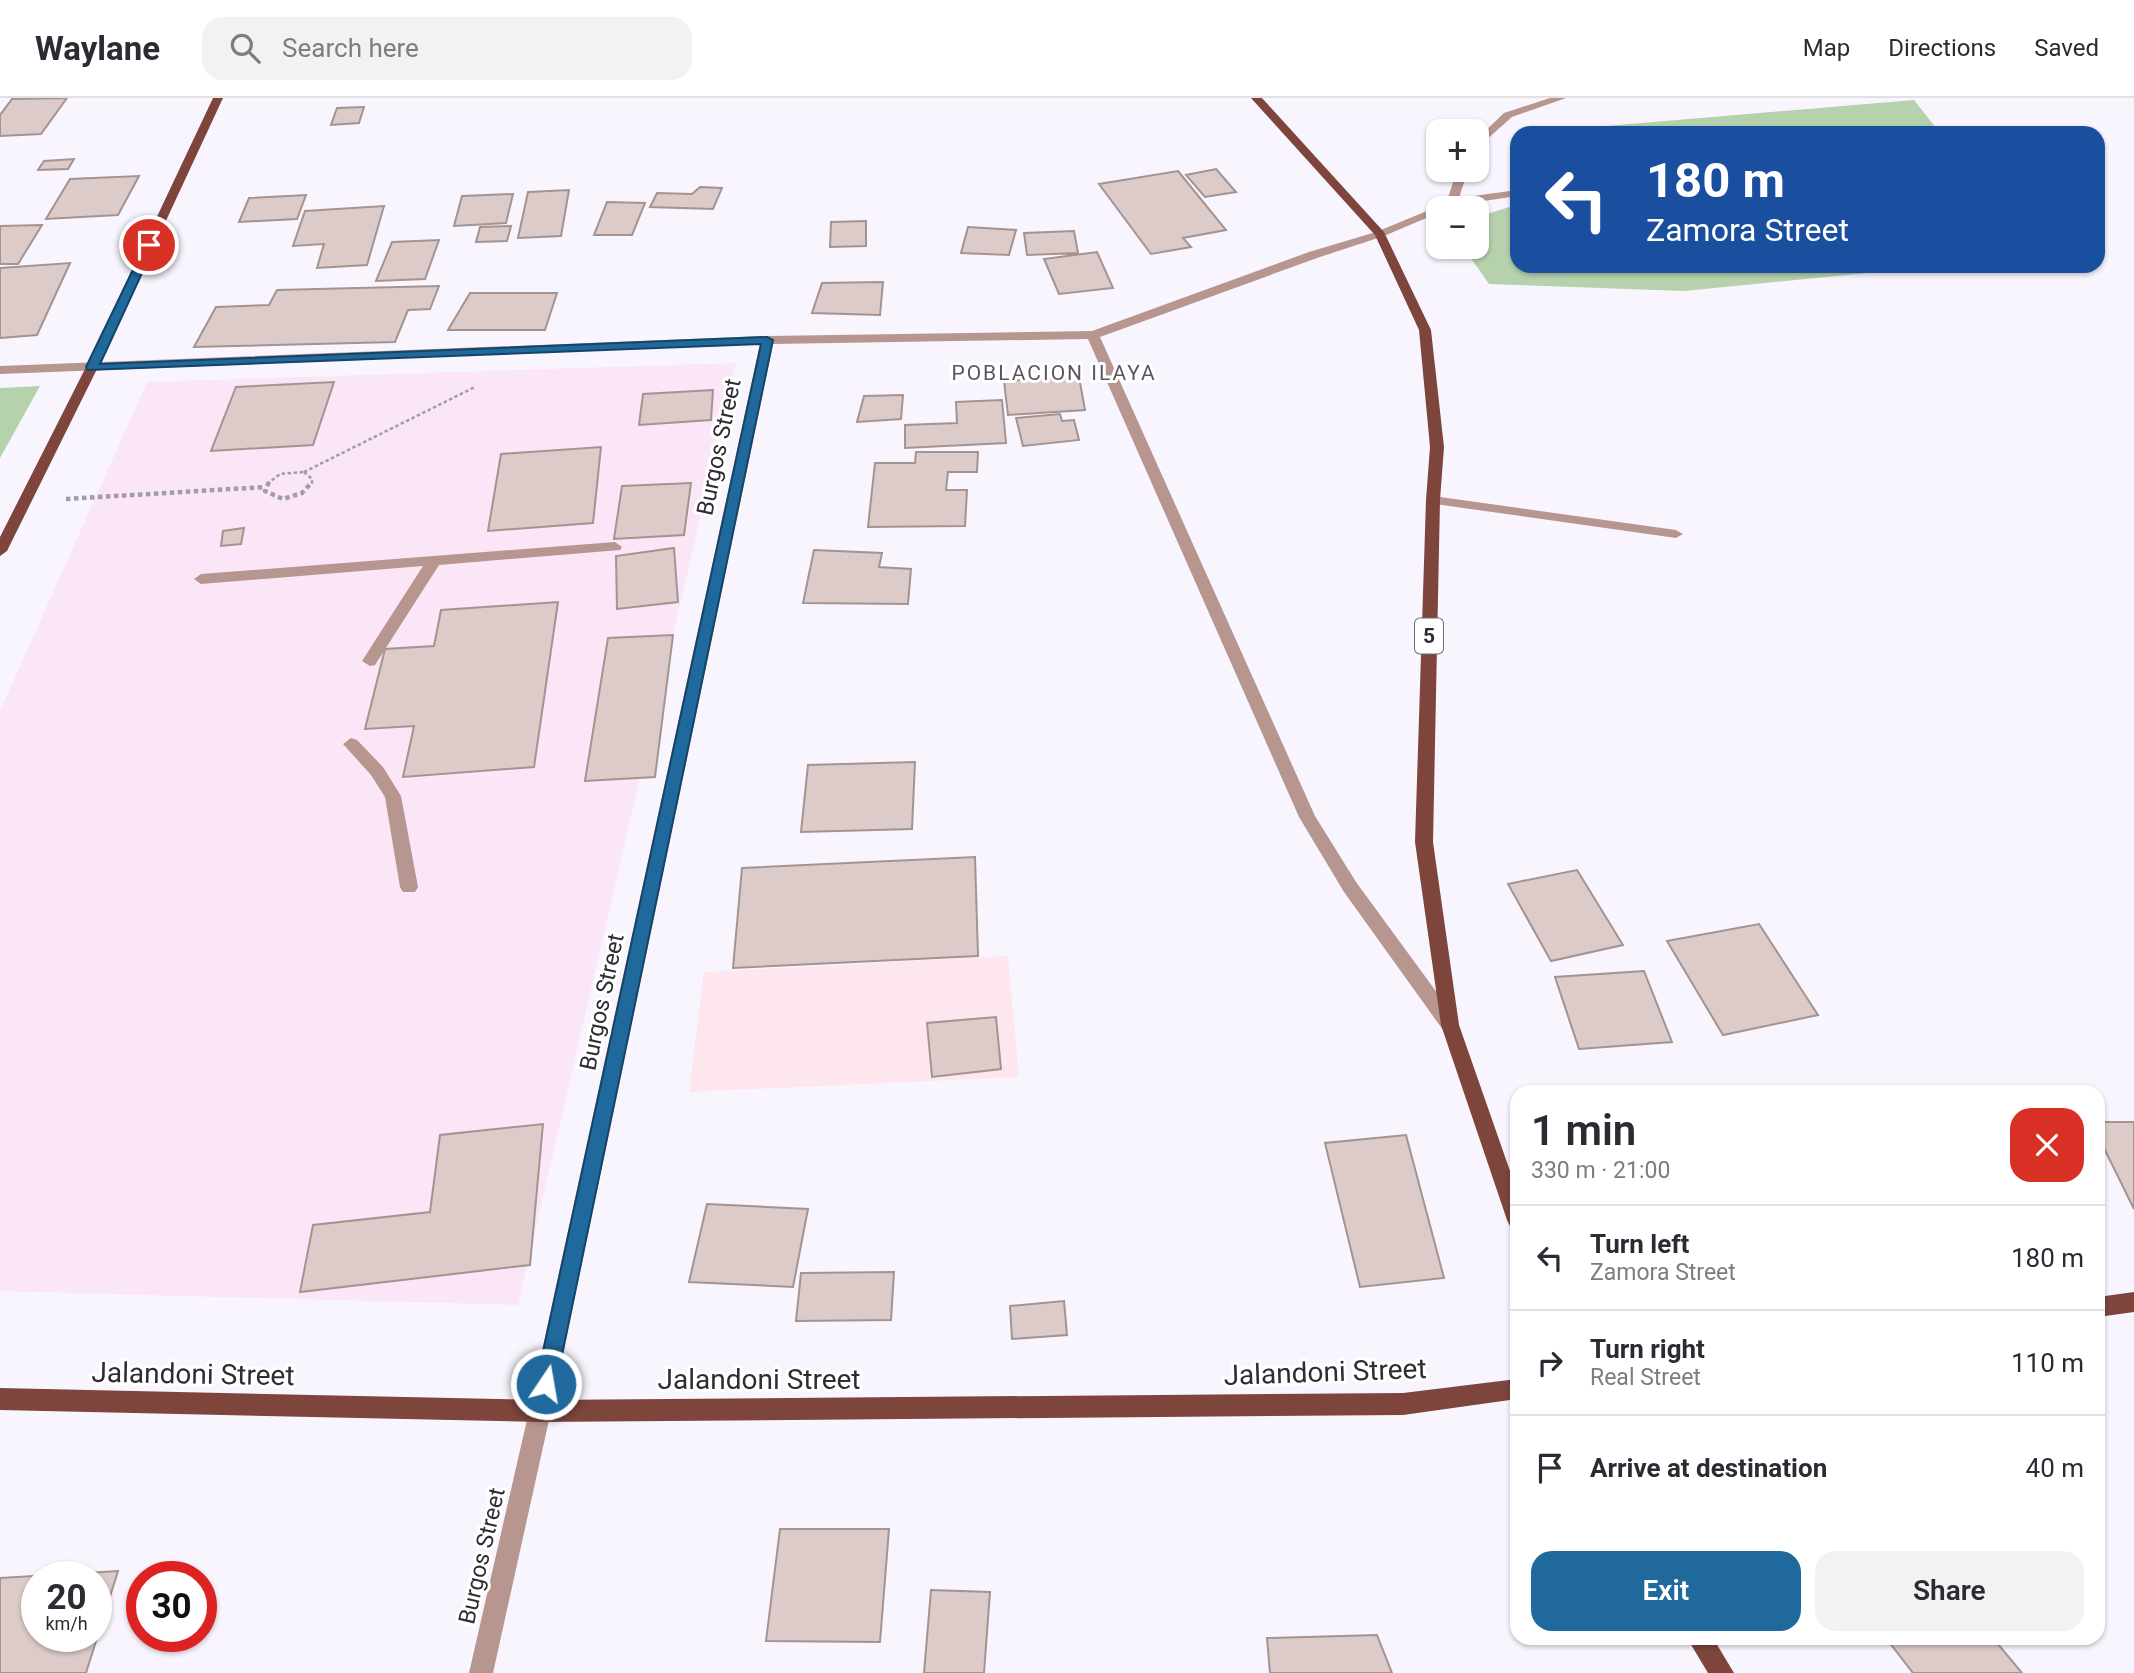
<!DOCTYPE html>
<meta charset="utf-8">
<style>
body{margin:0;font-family:Roboto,sans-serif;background:#f2f2f3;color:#2b2b33;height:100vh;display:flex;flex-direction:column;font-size:26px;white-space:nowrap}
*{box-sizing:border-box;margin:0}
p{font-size:23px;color:#7c7c81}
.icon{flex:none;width:38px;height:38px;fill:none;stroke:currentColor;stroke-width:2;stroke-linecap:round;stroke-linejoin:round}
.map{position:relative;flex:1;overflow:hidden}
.side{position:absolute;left:1510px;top:987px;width:595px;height:560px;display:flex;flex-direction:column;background:#fff;border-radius:21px;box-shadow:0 2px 5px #0004}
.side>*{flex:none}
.top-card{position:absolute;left:1510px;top:28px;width:595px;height:147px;border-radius:21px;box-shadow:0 2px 5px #0004;background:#1a4fa0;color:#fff;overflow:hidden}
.tools{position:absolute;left:1426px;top:21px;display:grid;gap:14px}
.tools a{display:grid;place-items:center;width:63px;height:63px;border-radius:14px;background:#fff;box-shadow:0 2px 5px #0004;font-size:35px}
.speed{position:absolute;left:21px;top:1463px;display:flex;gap:14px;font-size:35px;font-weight:700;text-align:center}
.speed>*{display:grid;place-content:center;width:91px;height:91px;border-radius:50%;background:#fff;box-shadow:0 2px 5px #0004;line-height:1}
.speed small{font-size:18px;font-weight:400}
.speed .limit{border:10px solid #d22;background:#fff;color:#111}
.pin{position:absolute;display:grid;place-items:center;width:60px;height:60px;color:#fff;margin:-30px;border:4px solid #fff;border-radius:50%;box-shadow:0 2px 7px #0007}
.me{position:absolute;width:77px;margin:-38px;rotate:12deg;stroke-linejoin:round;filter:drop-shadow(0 0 5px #0008)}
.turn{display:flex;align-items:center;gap:24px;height:147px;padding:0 21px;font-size:32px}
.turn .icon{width:91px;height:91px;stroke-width:2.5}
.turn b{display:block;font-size:49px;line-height:60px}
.round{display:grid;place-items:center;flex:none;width:74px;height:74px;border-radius:21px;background:#f2f2f3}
.head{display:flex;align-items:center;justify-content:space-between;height:119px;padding:0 21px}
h1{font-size:42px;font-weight:600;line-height:52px}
.cta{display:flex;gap:14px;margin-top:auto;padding:14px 21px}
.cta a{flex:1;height:80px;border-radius:21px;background:#20699d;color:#fff;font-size:28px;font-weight:600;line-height:80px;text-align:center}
.cta a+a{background:#f2f2f3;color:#2b2b33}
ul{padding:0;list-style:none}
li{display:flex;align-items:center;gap:21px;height:105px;padding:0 21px;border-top:2px solid #e1e1e2}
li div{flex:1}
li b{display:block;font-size:26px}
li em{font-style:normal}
header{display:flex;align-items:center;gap:42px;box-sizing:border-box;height:98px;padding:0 35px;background:#fff;border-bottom:2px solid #e1e1e2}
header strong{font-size:33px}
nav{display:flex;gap:38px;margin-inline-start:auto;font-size:24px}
.search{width:490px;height:63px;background:#f2f2f3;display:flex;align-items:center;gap:18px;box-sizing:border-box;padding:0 24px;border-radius:21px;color:#7c7c81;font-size:26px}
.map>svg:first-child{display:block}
</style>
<header>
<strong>Waylane</strong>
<div class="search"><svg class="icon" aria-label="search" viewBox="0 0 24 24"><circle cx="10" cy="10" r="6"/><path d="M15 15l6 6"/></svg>Search here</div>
<nav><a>Map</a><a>Directions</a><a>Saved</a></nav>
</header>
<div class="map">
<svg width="2134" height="1575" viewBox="0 0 2134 1575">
<rect width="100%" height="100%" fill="#f9f5fe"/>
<path fill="#fae6f6" d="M 736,265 L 518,1207 L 0,1193 L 0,613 L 147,284 Z"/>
<path fill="#fee6ef" d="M 1008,858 L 1019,979 L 689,994 L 704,874 Z"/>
<path fill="#b5d2ad" d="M 1914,2 L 1940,35 L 1535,35 L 1535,34 Z
M 1517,95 L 1517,168 L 1938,168 L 1684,193 L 1489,186 L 1463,149 L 1477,149 L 1477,119 L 1513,108 Z
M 40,288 L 0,360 L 0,290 Z"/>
<path fill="#dccbc8" stroke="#a39391" stroke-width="2" fill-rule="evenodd" d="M 67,0 L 41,36 L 0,38 L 0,17 L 12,1 Z
M 364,9 L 359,25 L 331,27 L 337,10 Z
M 74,61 L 68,71 L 38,72 L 44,63 Z
M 1216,71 L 1236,94 L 1205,99 L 1186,77 Z
M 1178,73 L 1226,132 L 1183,140 L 1191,149 L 1151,156 L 1099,86 Z
M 139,78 L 118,117 L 46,121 L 70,81 Z
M 700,89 L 722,90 L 713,111 L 650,109 L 657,95 L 692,96 Z
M 569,92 L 561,138 L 518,140 L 528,94 Z
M 513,96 L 506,125 L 454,128 L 462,98 Z
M 306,97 L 297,121 L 239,124 L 249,100 Z
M 607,104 L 645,105 L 632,137 L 594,137 Z
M 384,108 L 367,167 L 317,170 L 324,146 L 293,148 L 305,113 Z
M 866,123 L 866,148 L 830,149 L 831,124 Z
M 42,127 L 18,166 L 0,166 L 0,128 Z
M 511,128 L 507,143 L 476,144 L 480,129 Z
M 968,129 L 1016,132 L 1009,157 L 961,155 Z
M 1074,133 L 1078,155 L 1027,157 L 1024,135 Z
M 439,142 L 425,181 L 376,183 L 392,144 Z
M 1097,154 L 1113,190 L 1059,196 L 1044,161 Z
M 70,165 L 37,237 L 0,240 L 0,170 Z
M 883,184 L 880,217 L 812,215 L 822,185 Z
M 439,188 L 430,211 L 408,212 L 395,244 L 194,249 L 216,209 L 269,207 L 277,192 Z
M 470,195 L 557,195 L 545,232 L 448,232 Z
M 1079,279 L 1085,312 L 1008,317 L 1004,283 Z
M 334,284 L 313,347 L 211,353 L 236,289 Z
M 713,292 L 711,322 L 639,327 L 643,296 Z
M 903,297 L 901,321 L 857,324 L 864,298 Z
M 1002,302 L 1006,345 L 905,350 L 905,327 L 957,325 L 956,304 Z
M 1060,316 L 1062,323 L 1074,322 L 1079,342 L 1023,348 L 1016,320 Z
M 601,349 L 593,425 L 488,433 L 501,356 Z
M 916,354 L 978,354 L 977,374 L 948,374 L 946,392 L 967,392 L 965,428 L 868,429 L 875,365 L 915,365 Z
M 691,385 L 684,437 L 614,441 L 622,388 Z
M 244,430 L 241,446 L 221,448 L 223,433 Z
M 674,450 L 678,504 L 617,511 L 616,458 Z
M 814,452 L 882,455 L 879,469 L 911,471 L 908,506 L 803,505 Z
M 558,504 L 534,669 L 403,679 L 414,628 L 365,631 L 385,551 L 434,548 L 441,512 Z
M 673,537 L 655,679 L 585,683 L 608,540 Z
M 915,664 L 912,731 L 801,734 L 808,667 Z
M 975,759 L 978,858 L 733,870 L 742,770 Z
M 1577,772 L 1623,847 L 1551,863 L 1508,786 Z
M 1759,826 L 1818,917 L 1723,937 L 1667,843 Z
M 1644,873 L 1672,944 L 1579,951 L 1555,879 Z
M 996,919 L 1001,971 L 932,979 L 927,925 Z
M 2098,1024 L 2134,1024 L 2134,1111 L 2098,1038 Z
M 543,1026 L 530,1167 L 300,1194 L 313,1127 L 430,1114 L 440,1037 Z
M 1406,1037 L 1444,1180 L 1360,1189 L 1325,1045 Z
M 707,1106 L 808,1111 L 793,1189 L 689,1184 Z
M 894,1174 L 891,1222 L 796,1223 L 801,1175 Z
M 1064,1203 L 1067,1237 L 1012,1241 L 1010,1208 Z
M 780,1431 L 889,1431 L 880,1544 L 766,1543 Z
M 118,1473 L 86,1575 L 0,1575 L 0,1480 ZM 37,1479 L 96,1479 L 96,1538 L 37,1538 Z
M 931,1492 L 990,1494 L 984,1575 L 924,1575 Z
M 1377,1537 L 1392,1575 L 1270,1575 L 1267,1540 Z
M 1886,1540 L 1993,1540 L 2022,1575 L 1913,1575 Z"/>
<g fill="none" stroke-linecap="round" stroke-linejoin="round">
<path stroke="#a19da5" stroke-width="2.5" stroke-dasharray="3.5 2.5" stroke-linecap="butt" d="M 304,374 L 312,381 L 312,386
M 304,374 L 475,289
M 267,386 L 280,376 L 304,374"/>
<path stroke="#a19da5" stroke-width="4.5" stroke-dasharray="4.5 3.5" stroke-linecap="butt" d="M 269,384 L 265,393 L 283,401 L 302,395 L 312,384
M 66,401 L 265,389"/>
<path fill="#b7968f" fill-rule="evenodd" d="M 1550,0 L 1566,0 L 1512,19 L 1477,50 L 1477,41 L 1504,15 Z
M 1457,72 L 1468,72 L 1459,100 L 1517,92 L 1517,98 L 1438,110 L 1438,115 L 1384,138 L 1317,160 L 1100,239 L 1315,718 L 1356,784 L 1457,922 L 1459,927 L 1457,932 L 1450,935 L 1443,932 L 1344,794 L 1299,719 L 1088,241 L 773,246 L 551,1313 L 493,1575 L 469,1575 L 529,1313 L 760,246 L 0,276 L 0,268 L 767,238 L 1092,233 L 1309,154 L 1376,134 L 1439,108 L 1447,103 Z
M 1433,398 L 1676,432 L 1683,436 L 1676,440 L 1428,405 L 1428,399 Z
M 615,444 L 622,449 L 620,452 L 439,467 L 375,567 L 370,568 L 362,563 L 423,468 L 201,486 L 194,481 L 201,476 Z
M 351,640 L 357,642 L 383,669 L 401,698 L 418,789 L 415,794 L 403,794 L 400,789 L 385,699 L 371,677 L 343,646 Z"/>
<path fill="#7d453c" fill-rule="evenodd" d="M 213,0 L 223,0 L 98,269 L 7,453 L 0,458 L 0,439 L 86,269 Z
M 1251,0 L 1262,0 L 1384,134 L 1431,232 L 1444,349 L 1440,402 L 1433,744 L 1459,927 L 1517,1093 L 1517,1131 L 1510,1128 L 1507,1122 L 1441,927 L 1415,744 L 1426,402 L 1430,349 L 1419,232 L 1375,137 Z
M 2134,1194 L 2134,1214 L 2098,1219 L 2098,1199 Z
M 1517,1281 L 1517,1301 L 1403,1317 L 540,1324 L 0,1312 L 0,1290 L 540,1302 L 1403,1295 Z
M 1687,1540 L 1713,1540 L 1734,1575 L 1708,1575 Z"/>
</g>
<path fill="#20699d" stroke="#154466" stroke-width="2" d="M 146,145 L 155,147 L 100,266 L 767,239 L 773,242 L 556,1286 L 553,1293 L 546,1296 L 539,1293 L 536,1286 L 761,246 L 88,272 L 86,269 Z"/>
<g text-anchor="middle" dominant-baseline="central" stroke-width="6" stroke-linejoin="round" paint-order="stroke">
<g font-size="21" letter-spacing="2" fill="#5a5561" stroke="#fff">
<text x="1054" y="275">POBLACION ILAYA</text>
</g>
<rect fill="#fff" stroke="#6d6b70" stroke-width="2" x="1415" y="520.5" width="28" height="35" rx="5"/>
<g font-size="21" font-weight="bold" fill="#2f2c32">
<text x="1429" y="538">5</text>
</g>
<g font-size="23" fill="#2f2c32" stroke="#fff">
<text transform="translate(719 349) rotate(-78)">Burgos Street</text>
<text transform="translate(602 904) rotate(-78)">Burgos Street</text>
<text transform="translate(482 1458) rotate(-77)">Burgos Street</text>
</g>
<g font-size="28" fill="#2f2c32" stroke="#fff">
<text transform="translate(1325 1274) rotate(-2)">Jalandoni Street</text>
<text transform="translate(193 1276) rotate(1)">Jalandoni Street</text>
<text x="759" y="1281">Jalandoni Street</text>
</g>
</g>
</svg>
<div class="tools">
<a>+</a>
<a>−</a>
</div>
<div class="speed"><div>20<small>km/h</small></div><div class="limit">30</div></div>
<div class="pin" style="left:149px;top:147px;background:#d93025"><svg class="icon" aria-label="arrive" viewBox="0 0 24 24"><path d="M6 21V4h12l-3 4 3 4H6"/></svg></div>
<svg class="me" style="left:546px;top:1286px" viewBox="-20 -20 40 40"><circle r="17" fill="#20699d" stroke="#fff" stroke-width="3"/><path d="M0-11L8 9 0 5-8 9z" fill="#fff"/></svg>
<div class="top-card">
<div class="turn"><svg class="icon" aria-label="left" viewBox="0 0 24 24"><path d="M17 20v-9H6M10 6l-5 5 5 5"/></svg><div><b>180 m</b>Zamora Street</div></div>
</div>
<section class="side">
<div class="head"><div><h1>1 min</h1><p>330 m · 21:00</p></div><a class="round" style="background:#d93025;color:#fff"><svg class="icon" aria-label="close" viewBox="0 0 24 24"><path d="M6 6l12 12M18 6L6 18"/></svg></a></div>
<ul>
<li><svg class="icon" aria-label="left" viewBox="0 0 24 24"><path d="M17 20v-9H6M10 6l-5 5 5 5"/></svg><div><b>Turn left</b><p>Zamora Street</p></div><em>180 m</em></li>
<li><svg class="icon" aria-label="right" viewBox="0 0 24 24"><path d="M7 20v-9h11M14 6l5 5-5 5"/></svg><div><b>Turn right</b><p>Real Street</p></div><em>110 m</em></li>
<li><svg class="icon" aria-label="arrive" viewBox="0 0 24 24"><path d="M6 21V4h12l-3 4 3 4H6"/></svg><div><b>Arrive at destination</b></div><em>40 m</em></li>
</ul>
<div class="cta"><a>Exit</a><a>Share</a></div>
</section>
</div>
